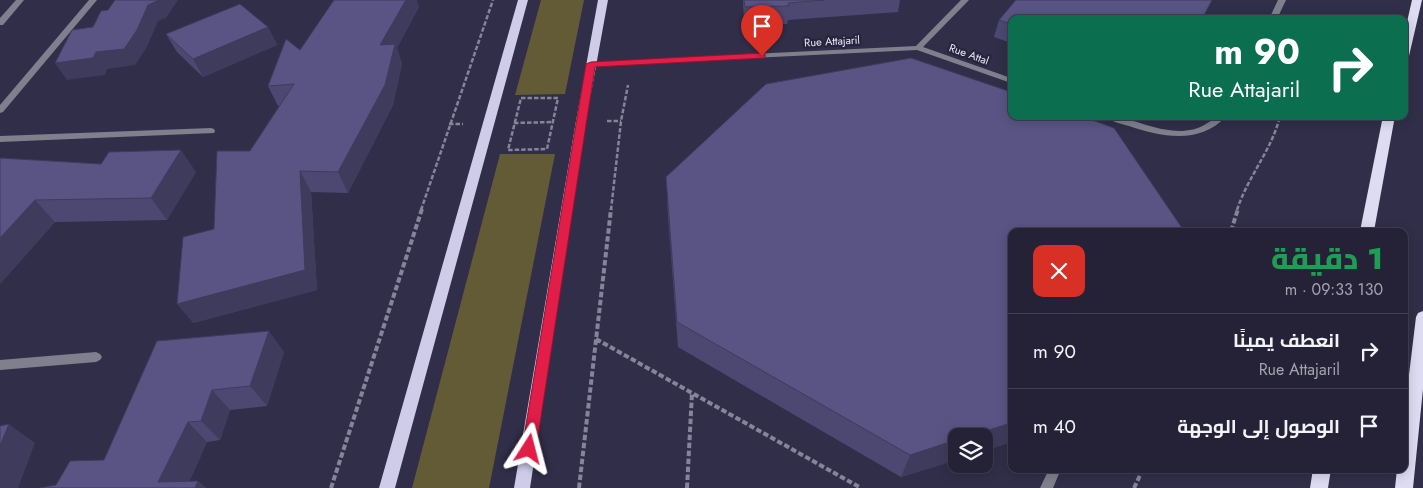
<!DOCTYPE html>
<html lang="ar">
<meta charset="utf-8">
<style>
body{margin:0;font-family:Jost,Cairo,sans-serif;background:#2d2a3f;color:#f1f3f6;direction:rtl;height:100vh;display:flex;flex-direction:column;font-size:19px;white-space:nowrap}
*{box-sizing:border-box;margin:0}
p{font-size:16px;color:#a3a4ad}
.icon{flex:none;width:28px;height:28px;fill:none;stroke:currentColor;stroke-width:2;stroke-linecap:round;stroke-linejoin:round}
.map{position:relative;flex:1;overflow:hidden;direction:ltr}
.details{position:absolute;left:1008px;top:228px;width:400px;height:245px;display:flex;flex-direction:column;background:#252237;border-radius:10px;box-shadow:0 2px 12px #0003,0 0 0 1px #423f52;direction:rtl}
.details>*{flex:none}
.guide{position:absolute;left:1008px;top:15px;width:400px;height:105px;border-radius:10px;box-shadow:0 2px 12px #0003,0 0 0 1px #423f52;direction:rtl;background:#0b6e4f;color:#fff;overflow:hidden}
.controls{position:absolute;left:948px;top:428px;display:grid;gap:10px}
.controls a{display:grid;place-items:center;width:45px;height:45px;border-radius:10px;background:#252237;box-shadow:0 2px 12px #0003,0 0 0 1px #423f52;font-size:25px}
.pin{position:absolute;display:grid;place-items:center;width:42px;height:42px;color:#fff;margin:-51px -21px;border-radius:50% 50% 50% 0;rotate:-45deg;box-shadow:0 0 5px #0007}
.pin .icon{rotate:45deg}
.me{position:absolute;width:55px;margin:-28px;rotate:9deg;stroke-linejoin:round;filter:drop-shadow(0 0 4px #0008)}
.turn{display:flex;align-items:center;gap:18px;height:105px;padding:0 25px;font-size:22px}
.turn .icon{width:65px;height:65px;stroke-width:2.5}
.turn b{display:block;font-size:35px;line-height:42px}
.round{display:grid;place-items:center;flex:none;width:52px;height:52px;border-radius:10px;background:#2d2a3f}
.head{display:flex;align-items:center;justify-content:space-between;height:85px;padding:0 25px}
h1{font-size:30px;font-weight:800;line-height:38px;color:#1e9e55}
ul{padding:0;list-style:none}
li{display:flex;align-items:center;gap:15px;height:75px;padding:0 25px;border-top:1px solid #423f52}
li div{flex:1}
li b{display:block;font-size:19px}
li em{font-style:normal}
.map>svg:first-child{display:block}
</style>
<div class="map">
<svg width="1423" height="488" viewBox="0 0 1423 488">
<rect width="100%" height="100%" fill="#312e49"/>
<path fill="#625b36" d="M 541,0 L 584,0 L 565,94 L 515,95 Z
M 500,154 L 555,154 L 489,488 L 412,488 Z"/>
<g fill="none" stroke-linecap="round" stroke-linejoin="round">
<path stroke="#86849b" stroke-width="2.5" stroke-dasharray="4.5 2" stroke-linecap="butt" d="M 521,98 L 558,98 L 547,149 L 508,150 Z
M 607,121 L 621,121
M 514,123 L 553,122
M 449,124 L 463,124
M 421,210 L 493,0
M 611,210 L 621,121 L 628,85
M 1237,210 C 1248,176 1272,150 1280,116"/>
<path stroke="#86849b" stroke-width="4" stroke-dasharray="5.5 2.5" stroke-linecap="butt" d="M 1231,231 L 1238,209
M 596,339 L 861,488
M 331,488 L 422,209
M 579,488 L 611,209
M 687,488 L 692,393
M 1134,488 L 1143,469"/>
<path fill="#807f8d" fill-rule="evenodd" d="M 1049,469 L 1061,469 L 1053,488 L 1040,488 Z"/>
<path fill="#807f8d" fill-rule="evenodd" d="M 961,0 L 969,0 L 923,47 L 1011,78 L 1011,83 L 917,50 L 591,66 L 587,64 L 591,62 L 916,46 Z
M 1278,0 L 1286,0 L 1277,19 L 1269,19 Z
M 1104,116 C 1130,116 1153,131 1180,131 C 1188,131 1198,129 1206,124 C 1215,119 1214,116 1226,116 C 1201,145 1161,137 1129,126 C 1121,124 1110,121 1104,116 Z
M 211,128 L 214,129 L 215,131 L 214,133 L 0,142 L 0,136 Z
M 96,352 L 100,354 L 102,357 L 100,360 L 96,362 L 0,370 L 0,360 Z"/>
<path fill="#807f8d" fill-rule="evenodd" d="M 16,0 L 24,0 L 3,25 L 0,25 L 0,18 Z
M 89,0 L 97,0 L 3,112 L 0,113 L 0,105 Z"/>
<path fill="#cecce9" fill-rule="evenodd" d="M 518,0 L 528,0 L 395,488 L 379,488 Z
M 598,0 L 608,0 L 586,121 L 530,488 L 514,488 L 576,121 Z"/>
<path fill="#dedcf2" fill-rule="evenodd" d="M 1412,0 L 1422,0 L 1409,56 L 1404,59 L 1404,35 Z
M 1383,116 L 1395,116 L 1374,231 L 1360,231 Z
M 1423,311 L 1423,389 L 1413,488 L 1395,488 L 1397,469 L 1404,469 L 1404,416 L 1416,317 L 1418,313 Z
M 1313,469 L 1331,469 L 1328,488 L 1310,488 Z"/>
</g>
<path fill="#4d4872" d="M 743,0 L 900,0 L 898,12 L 788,20 L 787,24 L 744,24 Z
M 419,7 L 397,48 L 402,64 L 393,105 L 348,193 L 311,192 L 317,290 L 193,323 L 214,229 L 250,151 L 279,106 L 278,106 L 268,86 L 300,50 Z
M 1011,19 L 1011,43 L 994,37 L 999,20 Z
M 268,27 L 277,45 L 203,77 L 177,52 L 166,34 Z
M 0,158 L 196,172 L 167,220 L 55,222 L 0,284 Z
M 667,203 L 1011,231 L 1011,442 L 984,451 L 956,436 L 956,460 L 901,477 L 678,347 Z
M 157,341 L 284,352 L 267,406 L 230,410 L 220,440 L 207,442 L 189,482 L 198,481 L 206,488 L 39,488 L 56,485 L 104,460 Z"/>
<path fill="#3f3b5c" d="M 158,0 L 178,0 L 166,18 L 158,21 L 147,47 L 135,65 L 107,69 L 105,75 L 67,80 L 55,63 L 96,52 L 148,5 Z
M 406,0 L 417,0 L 419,7 L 397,48 L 402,64 L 393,105 L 348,193 L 338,172 L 380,45 Z
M 268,27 L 277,45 L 203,77 L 193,59 Z
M 181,150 L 196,172 L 167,220 L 151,198 Z
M 300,171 L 311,192 L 317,290 L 193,323 L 177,304 Z
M 35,200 L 55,222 L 0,284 L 0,238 Z
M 269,331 L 284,352 L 267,406 L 250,386 Z
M 212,390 L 230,410 L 220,440 L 201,421 Z
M 188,422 L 207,442 L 186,488 L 158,482 Z
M 1011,423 L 1011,442 L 984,451 L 984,436 L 970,436 Z
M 9,424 L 35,443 L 18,488 L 0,488 L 0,446 Z
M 956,440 L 956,460 L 901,477 L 910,455 Z
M 198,481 L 206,488 L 195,488 Z"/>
<path fill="#5a5484" stroke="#3f3b5c" d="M 115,0 L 158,0 L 157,1 L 148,5 L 137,30 L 124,49 L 96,52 L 93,58 L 55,63 L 72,30 L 93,27 L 101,11 L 108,10 Z
M 334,0 L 406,0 L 380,45 L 395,44 L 385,85 L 338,172 L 300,171 L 305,270 L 177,304 L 183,237 L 214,229 L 217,151 L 250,151 L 294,84 L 268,86 L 286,39 L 300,50 Z
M 744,0 L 824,0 L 788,3 L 789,6 L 745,7 Z
M 1016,0 L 1212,0 L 1202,19 L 1011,19 L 1011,24 L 999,20 Z
M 240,4 L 268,27 L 193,59 L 166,34 Z
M 911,58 L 1011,92 L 1011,116 L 1081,116 L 1114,128 L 1184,231 L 1011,231 L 1011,423 L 970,436 L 956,436 L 956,440 L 910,455 L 677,322 L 666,177 L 766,84 Z
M 181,150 L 151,198 L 35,200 L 0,238 L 0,158 L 101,164 L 109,152 Z
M 269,331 L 250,386 L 212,390 L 201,421 L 188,422 L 158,482 L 198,481 L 195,488 L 39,488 L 56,485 L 70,461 L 104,460 L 157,341 Z
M 9,424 L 0,446 L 0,426 Z"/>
<path fill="#e11d48" stroke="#92132f" d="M 762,53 L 765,54 L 765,58 L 595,67 L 536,449 L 534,453 L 529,455 L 524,453 L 522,449 L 586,64 L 591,62 Z"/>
<g text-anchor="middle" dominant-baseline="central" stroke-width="4.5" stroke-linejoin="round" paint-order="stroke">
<g font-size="11" fill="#ecebfc" stroke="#27243e">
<text transform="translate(832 41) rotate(-3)">Rue Attajaril</text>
<text transform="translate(969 54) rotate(20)">Rue Attal</text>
</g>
</g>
</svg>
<div class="controls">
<a><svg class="icon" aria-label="layers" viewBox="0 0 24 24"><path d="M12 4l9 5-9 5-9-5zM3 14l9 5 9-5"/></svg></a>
</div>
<div class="pin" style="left:762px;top:56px;background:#d93025"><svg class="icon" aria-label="arrive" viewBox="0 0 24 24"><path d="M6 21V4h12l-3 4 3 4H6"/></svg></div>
<svg class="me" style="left:529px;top:449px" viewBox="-20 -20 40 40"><path d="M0-17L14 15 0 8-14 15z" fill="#e11d48" stroke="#fff" stroke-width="4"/></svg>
<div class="guide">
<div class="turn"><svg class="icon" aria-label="right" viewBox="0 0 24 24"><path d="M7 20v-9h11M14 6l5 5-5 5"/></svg><div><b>90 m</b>Rue Attajaril</div></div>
</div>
<section class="details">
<div class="head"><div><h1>1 دقيقة</h1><p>130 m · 09:33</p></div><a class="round" style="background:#d93025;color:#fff"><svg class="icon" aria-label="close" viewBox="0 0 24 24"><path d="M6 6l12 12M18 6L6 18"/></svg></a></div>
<ul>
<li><svg class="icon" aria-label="right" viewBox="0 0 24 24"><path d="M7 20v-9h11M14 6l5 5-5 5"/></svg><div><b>انعطف يمينًا</b><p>Rue Attajaril</p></div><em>90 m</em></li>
<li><svg class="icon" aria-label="arrive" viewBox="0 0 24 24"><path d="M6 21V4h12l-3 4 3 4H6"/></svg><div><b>الوصول إلى الوجهة</b></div><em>40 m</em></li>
</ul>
</section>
</div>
